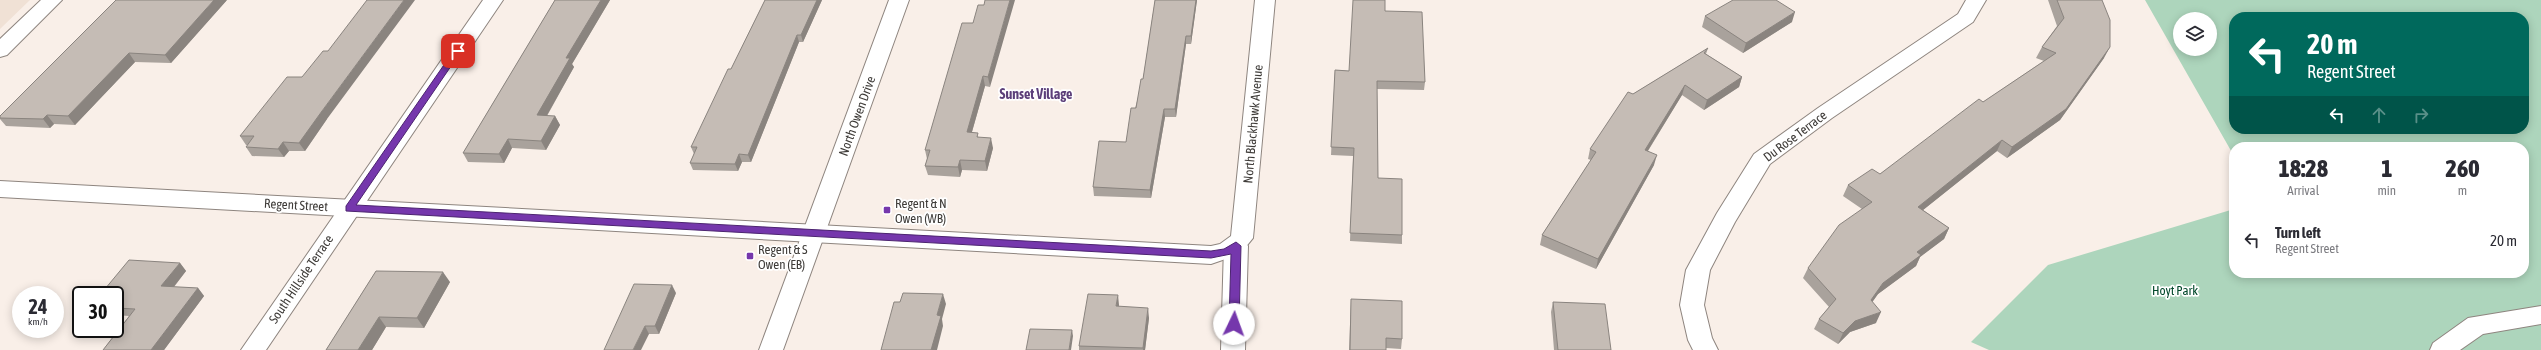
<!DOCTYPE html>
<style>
body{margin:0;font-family:"Asap Condensed",sans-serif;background:#f7f7f7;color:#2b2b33;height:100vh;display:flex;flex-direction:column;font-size:15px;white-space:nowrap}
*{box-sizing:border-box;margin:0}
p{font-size:13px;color:#7c7c81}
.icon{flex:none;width:22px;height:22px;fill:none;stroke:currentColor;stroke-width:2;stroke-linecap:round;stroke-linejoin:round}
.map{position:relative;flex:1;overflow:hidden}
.sheet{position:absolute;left:2229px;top:142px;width:300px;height:136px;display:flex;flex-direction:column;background:#fff;border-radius:16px;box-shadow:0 2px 10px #0003}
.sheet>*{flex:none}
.banner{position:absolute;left:2229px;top:12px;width:300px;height:122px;border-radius:16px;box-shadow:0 2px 10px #0003;background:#00695c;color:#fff;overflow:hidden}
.tools{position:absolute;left:2173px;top:12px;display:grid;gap:8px}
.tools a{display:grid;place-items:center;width:44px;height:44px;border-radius:50%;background:#fff;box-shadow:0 2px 10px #0003;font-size:20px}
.speed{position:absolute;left:12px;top:286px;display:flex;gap:8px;font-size:20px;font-weight:700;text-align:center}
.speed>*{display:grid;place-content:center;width:52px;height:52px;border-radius:50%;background:#fff;box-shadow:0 2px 10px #0003;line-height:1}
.speed small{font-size:10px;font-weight:400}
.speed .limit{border:2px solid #111;border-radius:6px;background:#fff;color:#111}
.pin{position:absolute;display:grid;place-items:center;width:34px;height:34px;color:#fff;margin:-17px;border-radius:8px;box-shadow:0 2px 6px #0006}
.me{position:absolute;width:44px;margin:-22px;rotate:3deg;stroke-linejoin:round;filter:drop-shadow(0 0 3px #0008)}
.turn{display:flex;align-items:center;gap:14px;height:84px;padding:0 12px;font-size:18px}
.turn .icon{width:52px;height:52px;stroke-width:2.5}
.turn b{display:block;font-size:28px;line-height:34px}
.lanes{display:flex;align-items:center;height:38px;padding:0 12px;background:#0003;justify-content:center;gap:20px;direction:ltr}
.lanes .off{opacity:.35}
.eta{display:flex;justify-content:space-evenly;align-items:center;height:68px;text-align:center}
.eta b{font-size:24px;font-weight:800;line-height:28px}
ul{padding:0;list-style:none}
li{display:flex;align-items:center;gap:12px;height:60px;padding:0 12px}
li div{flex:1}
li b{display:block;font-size:15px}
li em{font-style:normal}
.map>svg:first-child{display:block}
</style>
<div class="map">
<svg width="2541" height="350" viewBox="0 0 2541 350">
<rect width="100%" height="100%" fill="#f9efe8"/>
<path fill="#f0e1d5" d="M 0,0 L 30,0 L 0,29 Z"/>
<path fill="#add5bc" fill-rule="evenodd" d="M 2145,0 L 2541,0 L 2541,350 L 1989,350 L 1971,342 L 2048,265 L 2234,209 L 2234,273 L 2524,273 L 2524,147 L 2234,147 L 2234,156 ZM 2234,17 L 2524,17 L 2524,129 L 2234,129 ZM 2180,19 L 2210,19 L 2210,49 L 2180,49 Z"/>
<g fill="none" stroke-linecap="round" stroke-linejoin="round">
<defs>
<path id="street" d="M 41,0 L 62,0 L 7,55 L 0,57 L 0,39 Z
M 483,0 L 503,0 L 266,350 L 241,350 Z
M 889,0 L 909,0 L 783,350 L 759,350 Z
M 1966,0 L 1986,0 L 1973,22 L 1832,118 L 1770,164 L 1735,222 L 1710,270 L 1704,305 L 1712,338 L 1718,350 L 1693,350 L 1688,340 L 1680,305 L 1686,270 L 1717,213 L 1754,154 L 1818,108 L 1958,14 Z
M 1236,237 L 1244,240 L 1248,246 L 1245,350 L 1221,350 L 1224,246 L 1228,240 Z
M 2541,306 L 2541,324 L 2483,334 L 2460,350 L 2430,350 L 2433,343 L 2468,318 Z"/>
<path id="secondary" d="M 1255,0 L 1275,0 L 1253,238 L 1240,254 L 1211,264 L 0,197 L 0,181 L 1211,246 L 1220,244 L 1231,236 Z"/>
</defs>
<use href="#street" stroke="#8e857f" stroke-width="2"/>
<use href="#secondary" stroke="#8e857f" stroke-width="2"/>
<use href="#street" fill="#fff" fill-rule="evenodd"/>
<use href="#secondary" fill="#fff" fill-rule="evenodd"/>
</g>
<path fill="#a9a29c" d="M 227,0 L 171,63 L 135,62 L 75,125 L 54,124 L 50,128 L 6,126 L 0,119 L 0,116 Z
M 555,0 L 610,0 L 572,64 L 574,67 L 547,116 L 555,116 L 560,125 L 546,150 L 512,148 L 504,163 L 468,162 L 463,153 Z
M 765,0 L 822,0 L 803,42 L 799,42 L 751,162 L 742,162 L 738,171 L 693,170 L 690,163 L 694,154 L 691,147 L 731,69 Z
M 1155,0 L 1197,0 L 1191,44 L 1186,44 L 1176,117 L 1165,117 L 1151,198 L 1094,196 L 1093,187 L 1126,142 L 1143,79 Z
M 2048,0 L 2102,0 L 2104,58 L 2060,120 L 2007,158 L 1997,151 L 1923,210 L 1949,228 L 1944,239 L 1920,257 L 1916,266 L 1878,294 L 1872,302 L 1876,323 L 1850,332 L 1838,344 L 1814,329 L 1819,319 L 1829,307 L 1803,278 L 1808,268 L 1862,209 L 1843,196 L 1848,185 L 1880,174 L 1983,102 L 2044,61 L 2036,58 L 2042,47 L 2057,26 Z
M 984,5 L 990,87 L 985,86 L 972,132 L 993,148 L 987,171 L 962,170 L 960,177 L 928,175 L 925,166 L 927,159 L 925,150 L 973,23 Z
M 1385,11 L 1425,82 L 1424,90 L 1377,89 L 1378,178 L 1402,235 L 1402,244 L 1350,241 L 1353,156 L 1331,155 L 1335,70 L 1349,71 Z
M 1705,16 L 1792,22 L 1743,53 L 1702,27 Z
M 1708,48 L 1706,54 L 1742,77 L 1739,87 L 1704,110 L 1682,95 L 1648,151 L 1654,165 L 1596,269 L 1540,245 L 1542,235 L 1591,160 L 1588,159 L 1590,149 L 1633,94 Z
M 302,77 L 327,119 L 305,151 L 289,151 L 284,157 L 252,156 L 246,147 L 248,145 L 246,145 L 240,136 Z
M 180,263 L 186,271 L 174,287 L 198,288 L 204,296 L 164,350 L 103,350 L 129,316 L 115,315 L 115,295 Z
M 376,271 L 450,282 L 424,328 L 386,327 L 372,350 L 326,350 Z
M 676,293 L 659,334 L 649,334 L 604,350 Z
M 1351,299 L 1402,339 L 1401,349 L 1386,348 L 1386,350 L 1349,350 Z
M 1553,302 L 1611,350 L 1554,350 L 1551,312 Z
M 1119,305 L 1119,306 L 1149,318 L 1145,350 L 1079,350 L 1079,346 Z"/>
<path fill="#8a847f" d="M 214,0 L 227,0 L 171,63 L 165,55 Z
M 404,0 L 415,0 L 327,119 L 305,151 L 299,143 L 322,111 Z
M 601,0 L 610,0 L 572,64 L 574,67 L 542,124 L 537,115 L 566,58 Z
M 817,0 L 822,0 L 803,42 L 801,35 Z
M 1010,0 L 1015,0 L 990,87 L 988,77 Z
M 1196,0 L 1197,0 L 1191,44 L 1191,36 Z
M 1795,12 L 1792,22 L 1743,53 L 1746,43 Z
M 797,35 L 799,42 L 751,162 L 748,155 Z
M 1186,36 L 1186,44 L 1176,117 L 1175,109 Z
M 2110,47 L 2104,58 L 2060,120 L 2007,158 L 2012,147 Z
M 129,53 L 135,62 L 75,125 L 68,116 Z
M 983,76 L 985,86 L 969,142 L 967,132 Z
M 1742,77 L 1739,87 L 1704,110 L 1707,100 Z
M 1685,85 L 1682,95 L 1642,160 L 1645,150 Z
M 1164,109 L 1165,117 L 1151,198 L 1150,190 Z
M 47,115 L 54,124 L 50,128 L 43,119 Z
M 555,116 L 560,125 L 546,150 L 541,141 Z
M 991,138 L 993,148 L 987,171 L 985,161 Z
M 508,139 L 512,148 L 504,163 L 499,154 Z
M 2002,140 L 1997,151 L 1913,218 L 1918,207 Z
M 283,142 L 289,151 L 284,157 L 278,149 Z
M 739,154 L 742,162 L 738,171 L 735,164 Z
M 1657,155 L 1654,165 L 1596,269 L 1598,259 Z
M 960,160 L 962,170 L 960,177 L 958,167 Z
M 1949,228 L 1944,239 L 1920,257 L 1916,266 L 1878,294 L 1866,311 L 1871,300 L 1883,283 L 1917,252 Z
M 180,263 L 186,271 L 168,294 L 161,286 Z
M 443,272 L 450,282 L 424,328 L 417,318 Z
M 672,285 L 676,293 L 659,334 L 655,326 Z
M 198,288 L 204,296 L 164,350 L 151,350 Z
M 943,294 L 946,304 L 942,319 L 943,326 L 937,350 L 931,350 L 937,315 Z
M 1118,295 L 1119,305 L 1117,316 L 1116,306 Z
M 1148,308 L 1149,318 L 1145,350 L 1143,350 Z
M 1881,312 L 1876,323 L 1850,332 L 1838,344 L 1843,333 L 1855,321 Z
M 379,317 L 386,327 L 372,350 L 358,350 Z
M 645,326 L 649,334 L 641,350 L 633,350 Z
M 1072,330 L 1073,336 L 1071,350 L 1069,350 Z"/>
<path fill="#c5bcb5" stroke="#8a847f" d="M 116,0 L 214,0 L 165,55 L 129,53 L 68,116 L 47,115 L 43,119 L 0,118 L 0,116 Z
M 367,0 L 404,0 L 322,111 L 299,143 L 283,142 L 278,149 L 246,147 L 254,136 L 240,136 L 287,77 L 302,77 L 323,51 L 328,51 Z
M 555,0 L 601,0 L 566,58 L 570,58 L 537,115 L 555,116 L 541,141 L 508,139 L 499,154 L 463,153 Z
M 765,0 L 817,0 L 801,35 L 797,35 L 748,155 L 739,154 L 735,164 L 690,163 L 697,147 L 691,147 L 728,69 L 731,69 Z
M 985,0 L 1010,0 L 988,77 L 983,76 L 967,132 L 978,133 L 977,137 L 991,138 L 985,161 L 960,160 L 958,167 L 925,166 L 930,150 L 925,150 L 962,23 L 973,23 L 978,5 L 984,5 Z
M 1155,0 L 1196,0 L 1191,36 L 1186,36 L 1175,109 L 1164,109 L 1150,190 L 1093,187 L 1099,141 L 1126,142 L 1131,108 L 1136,108 L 1141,79 L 1143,79 Z
M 1353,0 L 1385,0 L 1385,11 L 1422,12 L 1425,82 L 1377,81 L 1378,178 L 1402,179 L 1402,235 L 1350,233 L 1354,148 L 1331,147 L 1335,70 L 1349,71 Z
M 1733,0 L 1776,0 L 1795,12 L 1746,43 L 1705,16 Z
M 2057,0 L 2102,0 L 2110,20 L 2110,47 L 2066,109 L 2012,147 L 2002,140 L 1918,207 L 1949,228 L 1917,252 L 1921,255 L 1883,283 L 1871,300 L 1881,312 L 1855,321 L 1843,333 L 1819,319 L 1836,299 L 1808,268 L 1839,225 L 1872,202 L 1848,185 L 1872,169 L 1880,174 L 1979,99 L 1983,102 L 2056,53 L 2042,47 L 2064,18 Z
M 1708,48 L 1704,53 L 1742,77 L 1707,100 L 1685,85 L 1645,150 L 1657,155 L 1598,259 L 1542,235 L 1596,152 L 1590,149 L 1628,92 L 1633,94 Z
M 129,260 L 180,263 L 161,286 L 198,288 L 151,350 L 103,350 L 135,309 L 115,308 L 115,295 L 100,295 Z
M 376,271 L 443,272 L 417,318 L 379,317 L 358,350 L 326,350 Z
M 634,284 L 672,285 L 655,326 L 645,326 L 633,350 L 604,350 Z
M 903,293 L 943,294 L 937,315 L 941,316 L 931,350 L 881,350 L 894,302 L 900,302 Z
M 1088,294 L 1118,295 L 1116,306 L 1148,308 L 1143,348 L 1079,346 Z
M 1351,299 L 1402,301 L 1402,339 L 1386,338 L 1386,350 L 1350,350 Z
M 1553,302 L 1605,304 L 1611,350 L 1558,350 Z
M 1030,329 L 1072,330 L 1069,350 L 1026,350 Z"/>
<path fill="#7537ac" stroke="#4c2470" d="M 458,48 L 460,49 L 460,53 L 356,205 L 1211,251 L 1224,249 L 1236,242 L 1241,246 L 1239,324 L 1234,328 L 1229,324 L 1231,254 L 1211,258 L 346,211 L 346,206 L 455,49 Z"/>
<g fill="#7537ac" stroke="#fff" stroke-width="1.5">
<rect x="883" y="206" width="8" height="8" rx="2"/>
<rect x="746" y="252" width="8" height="8" rx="2"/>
</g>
<g text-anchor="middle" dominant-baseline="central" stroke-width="3.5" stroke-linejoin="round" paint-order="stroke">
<g font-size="13" fill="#3f3c39" stroke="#fff">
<text transform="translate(857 116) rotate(-70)">North Owen Drive</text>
<text transform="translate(1253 124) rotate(-85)">North Blackhawk Avenue</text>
<text transform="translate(1795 136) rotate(-37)">Du Rose Terrace</text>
<text transform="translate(296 205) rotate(3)">Regent Street</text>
<text transform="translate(301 279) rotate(-56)">South Hillside Terrace</text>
</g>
<g font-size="13" fill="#3f3c39" stroke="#fff" text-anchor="start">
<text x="895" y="203">Regent &amp; N<tspan x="895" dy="15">Owen (WB)</tspan></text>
<text x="758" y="249">Regent &amp; S<tspan x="758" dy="15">Owen (EB)</tspan></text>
</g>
<g font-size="13" fill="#01482a" stroke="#fff">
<text x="2175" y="290">Hoyt Park</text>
</g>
<g font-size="14" font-weight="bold" fill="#5c3f7a" stroke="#fff">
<text x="1036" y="94">Sunset Village</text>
</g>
</g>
</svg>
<div class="tools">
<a><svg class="icon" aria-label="layers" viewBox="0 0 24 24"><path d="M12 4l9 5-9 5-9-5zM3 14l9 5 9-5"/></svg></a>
</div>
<div class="speed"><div>24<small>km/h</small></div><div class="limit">30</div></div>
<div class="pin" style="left:458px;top:51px;background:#d93025"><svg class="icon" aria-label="arrive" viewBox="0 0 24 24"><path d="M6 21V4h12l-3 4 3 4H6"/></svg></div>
<svg class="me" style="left:1234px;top:324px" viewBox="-20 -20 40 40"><circle r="19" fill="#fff"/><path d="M0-13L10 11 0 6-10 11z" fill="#7537ac"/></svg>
<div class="banner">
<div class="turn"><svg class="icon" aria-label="left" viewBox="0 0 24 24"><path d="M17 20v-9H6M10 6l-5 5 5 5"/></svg><div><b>20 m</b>Regent Street</div></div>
<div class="lanes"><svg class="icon" aria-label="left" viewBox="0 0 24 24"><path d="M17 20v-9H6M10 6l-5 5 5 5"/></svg><svg class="icon off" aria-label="ahead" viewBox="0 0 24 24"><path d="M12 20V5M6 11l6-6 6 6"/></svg><svg class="icon off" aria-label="right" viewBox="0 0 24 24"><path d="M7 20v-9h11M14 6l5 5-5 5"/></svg></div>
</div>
<section class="sheet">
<div class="eta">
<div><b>18:28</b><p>Arrival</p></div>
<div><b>1</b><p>min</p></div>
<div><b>260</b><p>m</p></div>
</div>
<ul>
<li><svg class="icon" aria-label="left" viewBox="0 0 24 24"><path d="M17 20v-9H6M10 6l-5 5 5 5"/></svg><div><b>Turn left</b><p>Regent Street</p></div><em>20 m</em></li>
</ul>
</section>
</div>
